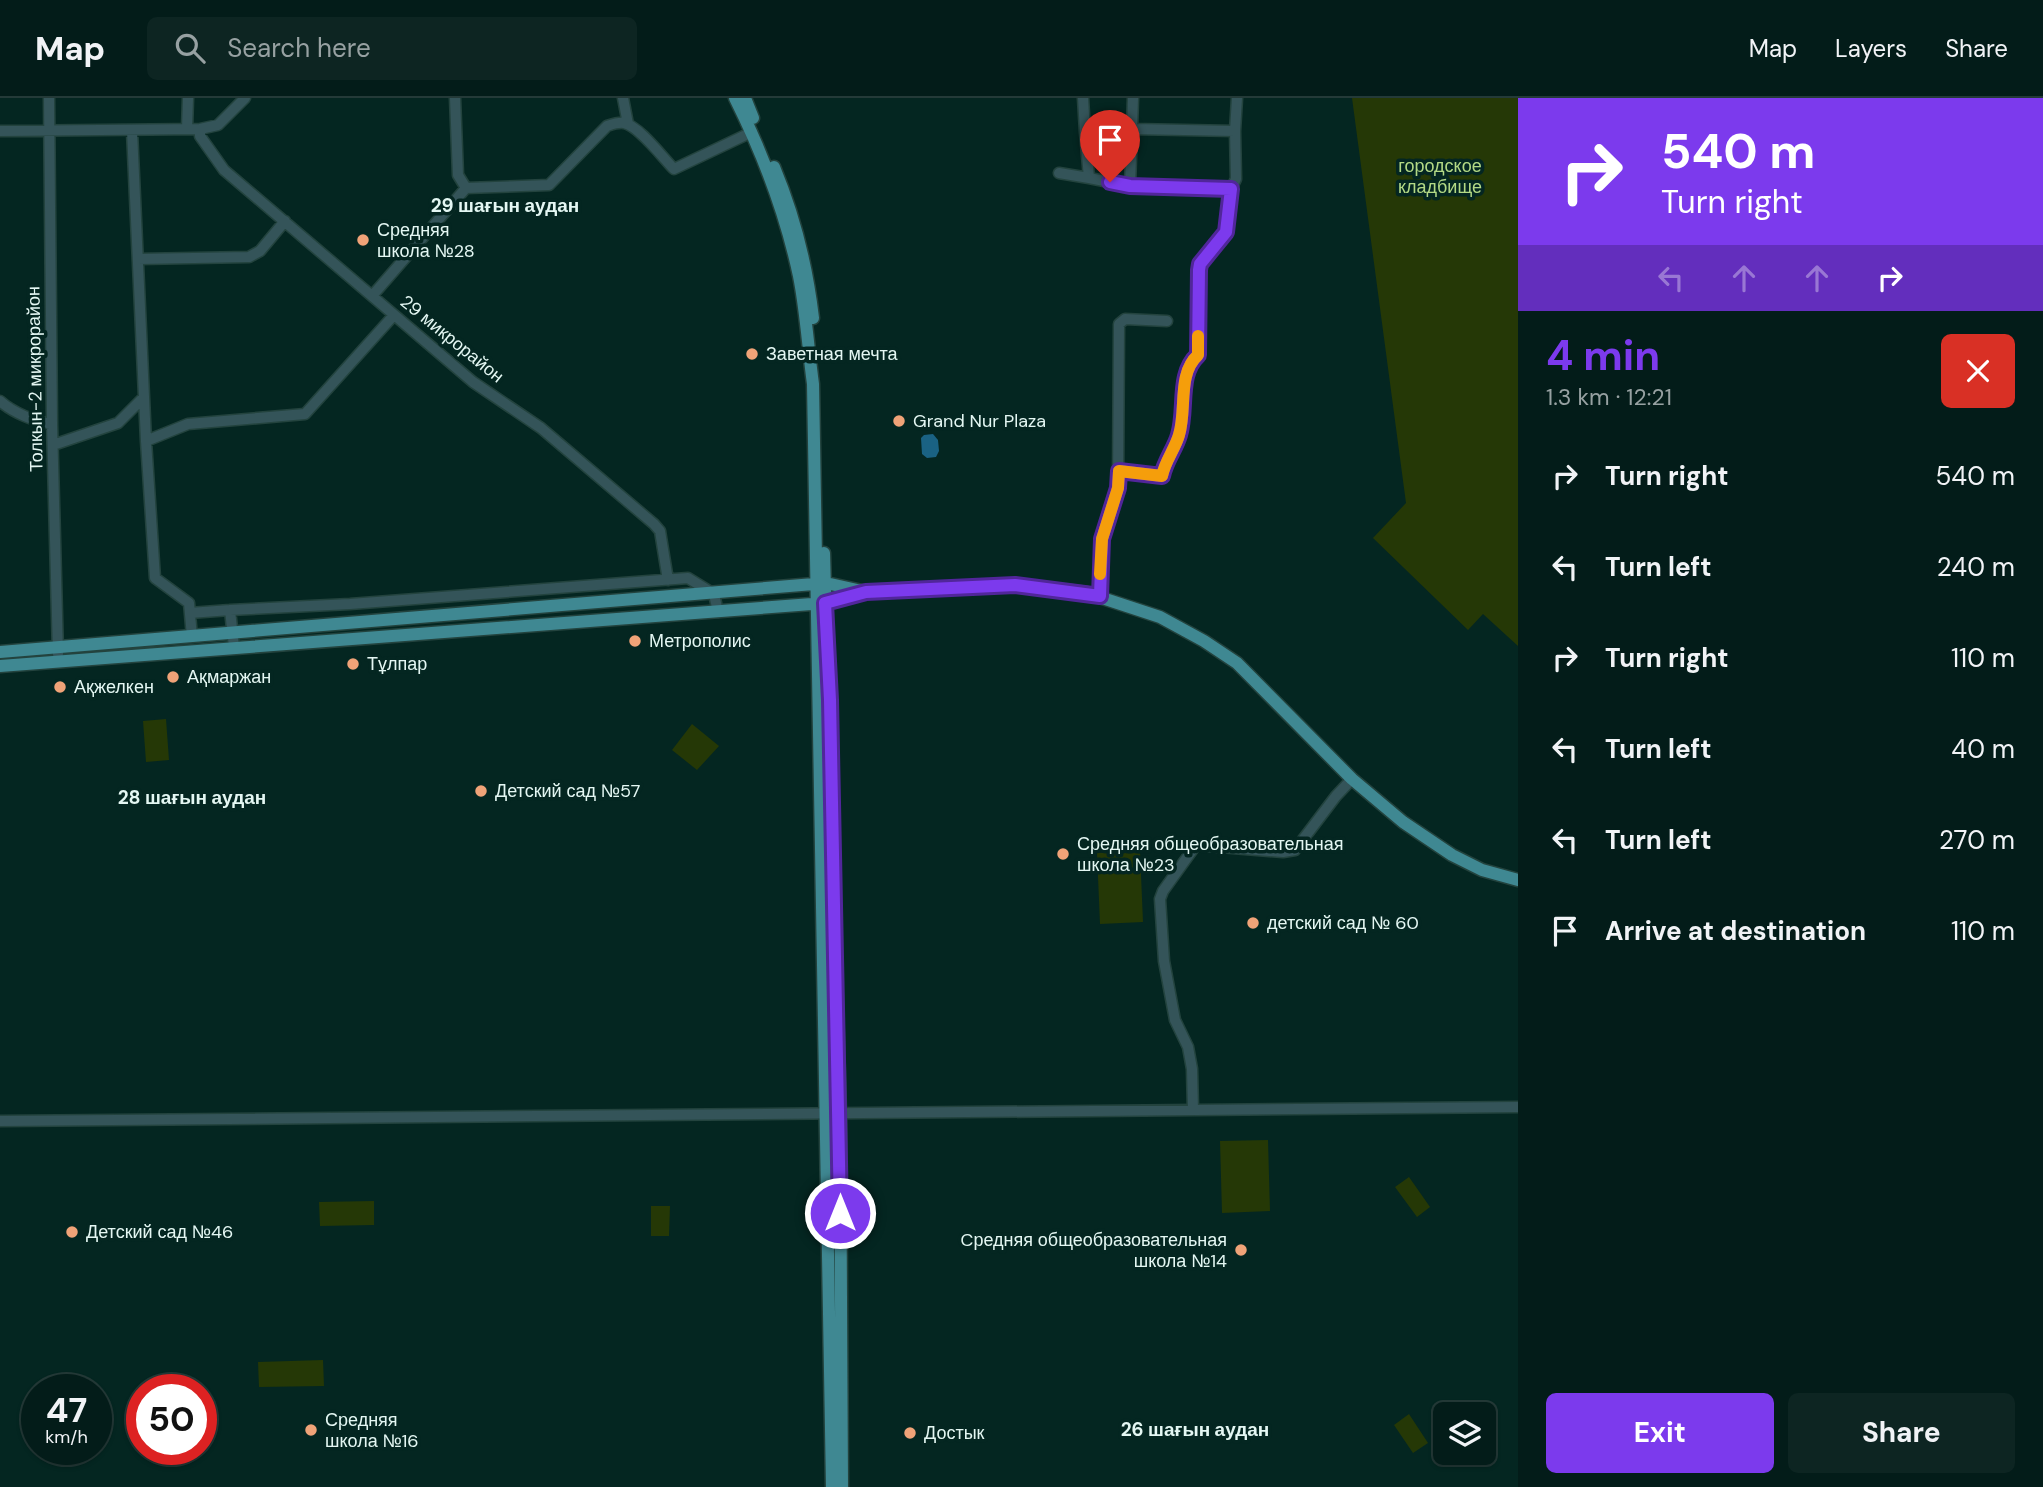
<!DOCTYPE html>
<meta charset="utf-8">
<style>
body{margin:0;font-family:"DM Sans",sans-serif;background:#0d2522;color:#f1f3f6;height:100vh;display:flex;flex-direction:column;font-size:26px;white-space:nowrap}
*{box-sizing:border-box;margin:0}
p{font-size:23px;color:#97a1a2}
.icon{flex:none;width:38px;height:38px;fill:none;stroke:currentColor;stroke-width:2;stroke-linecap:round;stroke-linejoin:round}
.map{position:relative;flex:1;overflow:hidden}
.details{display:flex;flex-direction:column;background:#031c19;width:525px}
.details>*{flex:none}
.banner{background:#7c3aed;color:#fff;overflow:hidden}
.tools{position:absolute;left:1433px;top:1304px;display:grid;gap:14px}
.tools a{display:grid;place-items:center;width:63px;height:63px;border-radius:10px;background:#031c19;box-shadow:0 2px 5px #0004,0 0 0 2px #243a38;font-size:35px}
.speed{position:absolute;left:21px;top:1276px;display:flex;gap:14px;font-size:35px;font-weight:700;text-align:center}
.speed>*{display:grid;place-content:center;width:91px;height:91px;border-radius:50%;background:#031c19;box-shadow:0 2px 5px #0004,0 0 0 2px #243a38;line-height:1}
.speed small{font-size:18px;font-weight:400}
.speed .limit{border:10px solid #d22;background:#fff;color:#111}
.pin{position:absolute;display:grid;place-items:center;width:60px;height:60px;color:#fff;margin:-72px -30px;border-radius:50% 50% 50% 0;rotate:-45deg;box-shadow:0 0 7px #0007}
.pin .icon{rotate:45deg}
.me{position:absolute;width:77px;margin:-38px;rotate:0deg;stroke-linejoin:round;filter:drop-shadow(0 0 5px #0008)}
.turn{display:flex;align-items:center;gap:24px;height:147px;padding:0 28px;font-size:32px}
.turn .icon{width:91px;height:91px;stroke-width:2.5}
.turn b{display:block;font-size:49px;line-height:60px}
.lanes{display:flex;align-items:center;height:66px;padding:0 28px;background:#0003;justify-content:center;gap:35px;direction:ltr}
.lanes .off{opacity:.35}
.round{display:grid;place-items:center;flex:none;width:74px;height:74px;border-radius:10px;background:#0d2522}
.summary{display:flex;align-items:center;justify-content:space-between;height:119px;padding:0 28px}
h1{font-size:42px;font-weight:700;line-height:52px;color:#7c3aed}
.action{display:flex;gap:14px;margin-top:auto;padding:14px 28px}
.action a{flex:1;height:80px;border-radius:10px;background:#7c3aed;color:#fff;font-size:28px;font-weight:700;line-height:80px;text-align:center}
.action a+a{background:#0d2522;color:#f1f3f6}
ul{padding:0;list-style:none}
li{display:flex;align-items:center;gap:21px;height:91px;padding:0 28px}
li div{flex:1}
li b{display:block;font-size:26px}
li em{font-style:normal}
header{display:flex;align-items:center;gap:42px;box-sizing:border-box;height:98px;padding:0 35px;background:#031c19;border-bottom:2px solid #243a38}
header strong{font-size:33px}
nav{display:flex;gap:38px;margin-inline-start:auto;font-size:24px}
.search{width:490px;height:63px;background:#0d2522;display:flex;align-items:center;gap:18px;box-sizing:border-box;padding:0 24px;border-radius:10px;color:#97a1a2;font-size:26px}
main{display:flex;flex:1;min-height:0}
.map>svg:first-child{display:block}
</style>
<header>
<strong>Map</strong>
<div class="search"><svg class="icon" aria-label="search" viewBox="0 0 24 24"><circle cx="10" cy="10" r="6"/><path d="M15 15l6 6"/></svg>Search here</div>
<nav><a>Map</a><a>Layers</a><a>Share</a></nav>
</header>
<main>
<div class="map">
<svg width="1518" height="1389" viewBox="0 0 1518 1389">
<rect width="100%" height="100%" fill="#042621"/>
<path fill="#253806" d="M 1352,0 L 1518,0 L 1518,548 L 1483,516 L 1468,532 L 1373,440 L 1406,405 Z
M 166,621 L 169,662 L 146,664 L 143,623 Z
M 692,626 L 719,648 L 697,672 L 672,652 Z
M 1140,753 L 1143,824 L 1100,826 L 1097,755 Z
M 1268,1042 L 1270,1113 L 1222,1115 L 1220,1043 Z
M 1409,1079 L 1430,1109 L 1417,1119 L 1395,1089 Z
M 374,1103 L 374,1127 L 320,1128 L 319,1104 Z
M 651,1108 L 670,1108 L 669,1138 L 651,1138 Z
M 323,1262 L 324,1288 L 259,1289 L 258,1264 Z
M 1409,1316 L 1428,1345 L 1413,1355 L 1394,1327 Z"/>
<path fill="#1a6283" d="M 933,336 L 938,342 L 939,353 L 936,359 L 927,360 L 922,356 L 921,340 L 924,337 Z"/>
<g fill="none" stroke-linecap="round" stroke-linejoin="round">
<defs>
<path id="minor" d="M 49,0 L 52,326 L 58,556
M 455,0 L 458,77 L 466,90
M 623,0 L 628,26
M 1083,0 L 1085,34 L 1133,31 L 1235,33 L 1237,0
M 1133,0 L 1130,88 L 1231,91
M 187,31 L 188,0
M 200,31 L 200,38 L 224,72 L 473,284 L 541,330 L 654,426 L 660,433 L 668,482
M 0,33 L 200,31 L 218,27 L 245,0
M 132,33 L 146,343 L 155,480 L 189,505 L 192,539
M 1059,75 L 1089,80 L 1085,34
M 1089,80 L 1130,88
M 138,161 L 249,159 L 260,153 L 285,123
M 372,198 L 466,90 L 549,87 L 607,28 C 613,26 618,24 624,25 C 639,28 663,60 674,71 L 752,34
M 0,303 C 12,314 35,324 52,326
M 146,343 L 188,326 L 305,316 L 394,217
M 53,347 L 118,325 L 144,299
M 1119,373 L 1162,378 L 1180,335 L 1186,273 L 1197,257 L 1199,172 L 1227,130 L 1231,91 L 1236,81 L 1235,33
M 1100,498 L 1102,441 L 1118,390 L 1119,226 L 1125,221 L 1167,223
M 190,515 L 230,512
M 234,549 L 230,512 L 350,506 L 688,480 L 714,496 L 718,514
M 1193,1012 L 1192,971 L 1188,949 L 1175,922 L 1164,863 L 1160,801 L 1163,793 L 1196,747 L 1283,754 L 1295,752 L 1336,698 L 1352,681
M 0,1023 L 1518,1009"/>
<path id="major" d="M 735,0 C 763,56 786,117 799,178 C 806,213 808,250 813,286 L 832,1389
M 745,0 L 753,20
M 774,69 C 794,117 807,169 813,220
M 824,455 L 840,1016 L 842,1389
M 0,554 L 826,485 L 862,493
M 0,568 L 825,505 L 866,494 L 1015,487 L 1087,495 L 1160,519 L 1204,543 L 1237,565 L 1352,681 L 1403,724 L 1452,757 L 1482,772 L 1518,782"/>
</defs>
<use href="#minor" stroke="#23433e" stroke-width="13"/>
<use href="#major" stroke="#23433e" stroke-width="15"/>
<use href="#minor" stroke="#345459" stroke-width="10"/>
<use href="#major" stroke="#3f8892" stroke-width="12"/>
</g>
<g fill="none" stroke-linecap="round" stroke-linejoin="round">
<defs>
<path id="route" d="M 840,1115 L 830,602 L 825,505 L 866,494 L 1015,487 L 1100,498 L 1102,441 L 1118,390 L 1119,373 L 1162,378 C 1165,363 1175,351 1179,337 C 1187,311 1177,276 1198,257 L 1199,172 L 1200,166 L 1226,134 L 1231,91 L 1130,88 L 1110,84"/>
</defs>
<use href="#route" stroke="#51269a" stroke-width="18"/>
<use href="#route" stroke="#7c3aed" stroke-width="12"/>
<path stroke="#f59e0b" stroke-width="12" d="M 1100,476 L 1102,441 L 1118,390 L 1119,373 L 1162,378 C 1165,363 1175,351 1179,337 C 1187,311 1177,276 1198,257 L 1198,238"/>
</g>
<g fill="#f0a378" stroke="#042621" stroke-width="2.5">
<circle cx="363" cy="142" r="7"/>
<circle cx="752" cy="256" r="7"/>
<circle cx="899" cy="323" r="7"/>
<circle cx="635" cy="543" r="7"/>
<circle cx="353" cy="566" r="7"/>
<circle cx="173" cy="579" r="7"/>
<circle cx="60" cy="589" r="7"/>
<circle cx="481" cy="693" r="7"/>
<circle cx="1063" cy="756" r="7"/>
<circle cx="1253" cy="825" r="7"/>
<circle cx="72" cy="1134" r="7"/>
<circle cx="1241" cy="1152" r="7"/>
<circle cx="311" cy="1332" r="7"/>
<circle cx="910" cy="1335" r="7"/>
</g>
<g text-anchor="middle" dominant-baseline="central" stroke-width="7" stroke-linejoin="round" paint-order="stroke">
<g font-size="18" fill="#b3d985" stroke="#042621">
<text x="1440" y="68">городское<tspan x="1440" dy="21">кладбище</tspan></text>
</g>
<g font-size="18" fill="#e4f7f3" stroke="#042621" text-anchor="start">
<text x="377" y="132">Средняя<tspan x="377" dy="21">школа №28</tspan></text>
<text x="766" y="256">Заветная мечта</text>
<text x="913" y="323">Grand Nur Plaza</text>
<text x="649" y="543">Метрополис</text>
<text x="367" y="566">Тұлпар</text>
<text x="187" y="579">Ақмаржан</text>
<text x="74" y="589">Ақжелкен</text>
<text x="495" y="693">Детский сад №57</text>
<text x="1077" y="746">Средняя общеобразовательная<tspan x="1077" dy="21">школа №23</tspan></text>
<text x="1267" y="825">детский сад № 60</text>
<text x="86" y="1134">Детский сад №46</text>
<text x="1227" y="1142" text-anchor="end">Cредняя общеобразовательная<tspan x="1227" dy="21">школа №14</tspan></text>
<text x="325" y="1322">Средняя<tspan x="325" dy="21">школа №16</tspan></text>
<text x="924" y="1335">Достык</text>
</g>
<g font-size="18" fill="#e4f7f3" stroke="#042621">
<text transform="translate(452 241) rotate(39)">29 микрорайон</text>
<text transform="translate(35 281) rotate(-91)">Толкын-2 микрорайон</text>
</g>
<g font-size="19" font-weight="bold" fill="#e4f7f3" stroke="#042621">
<text x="505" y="107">29 шағын аудан</text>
<text x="192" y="699">28 шағын аудан</text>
<text x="1195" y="1331">26 шағын аудан</text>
</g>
</g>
</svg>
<div class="tools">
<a><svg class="icon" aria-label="layers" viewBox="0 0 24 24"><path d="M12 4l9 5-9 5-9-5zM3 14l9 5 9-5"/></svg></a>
</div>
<div class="speed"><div>47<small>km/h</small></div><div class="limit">50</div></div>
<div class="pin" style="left:1110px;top:84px;background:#d93025"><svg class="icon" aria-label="arrive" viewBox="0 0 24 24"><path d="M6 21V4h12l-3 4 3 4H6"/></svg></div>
<svg class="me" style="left:840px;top:1115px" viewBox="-20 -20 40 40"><circle r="17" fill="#7c3aed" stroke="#fff" stroke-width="3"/><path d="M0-11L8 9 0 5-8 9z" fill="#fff"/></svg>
</div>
<section class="details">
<div class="banner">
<div class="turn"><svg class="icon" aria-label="right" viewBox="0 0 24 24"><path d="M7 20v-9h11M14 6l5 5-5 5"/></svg><div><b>540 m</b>Turn right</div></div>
<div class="lanes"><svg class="icon off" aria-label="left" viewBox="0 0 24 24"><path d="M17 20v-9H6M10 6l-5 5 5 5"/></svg><svg class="icon off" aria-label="ahead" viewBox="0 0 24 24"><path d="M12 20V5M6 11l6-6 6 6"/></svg><svg class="icon off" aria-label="ahead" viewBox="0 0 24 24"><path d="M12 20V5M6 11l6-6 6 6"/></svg><svg class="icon" aria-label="right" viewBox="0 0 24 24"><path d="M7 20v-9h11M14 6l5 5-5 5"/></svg></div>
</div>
<div class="summary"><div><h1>4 min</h1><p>1.3 km · 12:21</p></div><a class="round" style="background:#d93025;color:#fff"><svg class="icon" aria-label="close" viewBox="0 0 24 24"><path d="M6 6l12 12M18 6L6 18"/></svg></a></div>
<ul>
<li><svg class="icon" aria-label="right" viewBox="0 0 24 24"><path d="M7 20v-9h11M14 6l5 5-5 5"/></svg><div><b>Turn right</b></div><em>540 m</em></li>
<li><svg class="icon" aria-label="left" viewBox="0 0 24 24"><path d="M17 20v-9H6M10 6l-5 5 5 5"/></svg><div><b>Turn left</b></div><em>240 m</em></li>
<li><svg class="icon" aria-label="right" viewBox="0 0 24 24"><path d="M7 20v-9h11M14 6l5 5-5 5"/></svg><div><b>Turn right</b></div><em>110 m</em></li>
<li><svg class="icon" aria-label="left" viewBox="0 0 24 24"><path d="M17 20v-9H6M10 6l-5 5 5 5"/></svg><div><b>Turn left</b></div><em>40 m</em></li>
<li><svg class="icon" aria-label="left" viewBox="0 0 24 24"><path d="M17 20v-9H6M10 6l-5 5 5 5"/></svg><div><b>Turn left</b></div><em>270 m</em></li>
<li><svg class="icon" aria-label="arrive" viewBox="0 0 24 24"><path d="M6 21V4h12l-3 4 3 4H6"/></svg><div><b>Arrive at destination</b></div><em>110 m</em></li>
</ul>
<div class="action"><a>Exit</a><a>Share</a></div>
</section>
</main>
